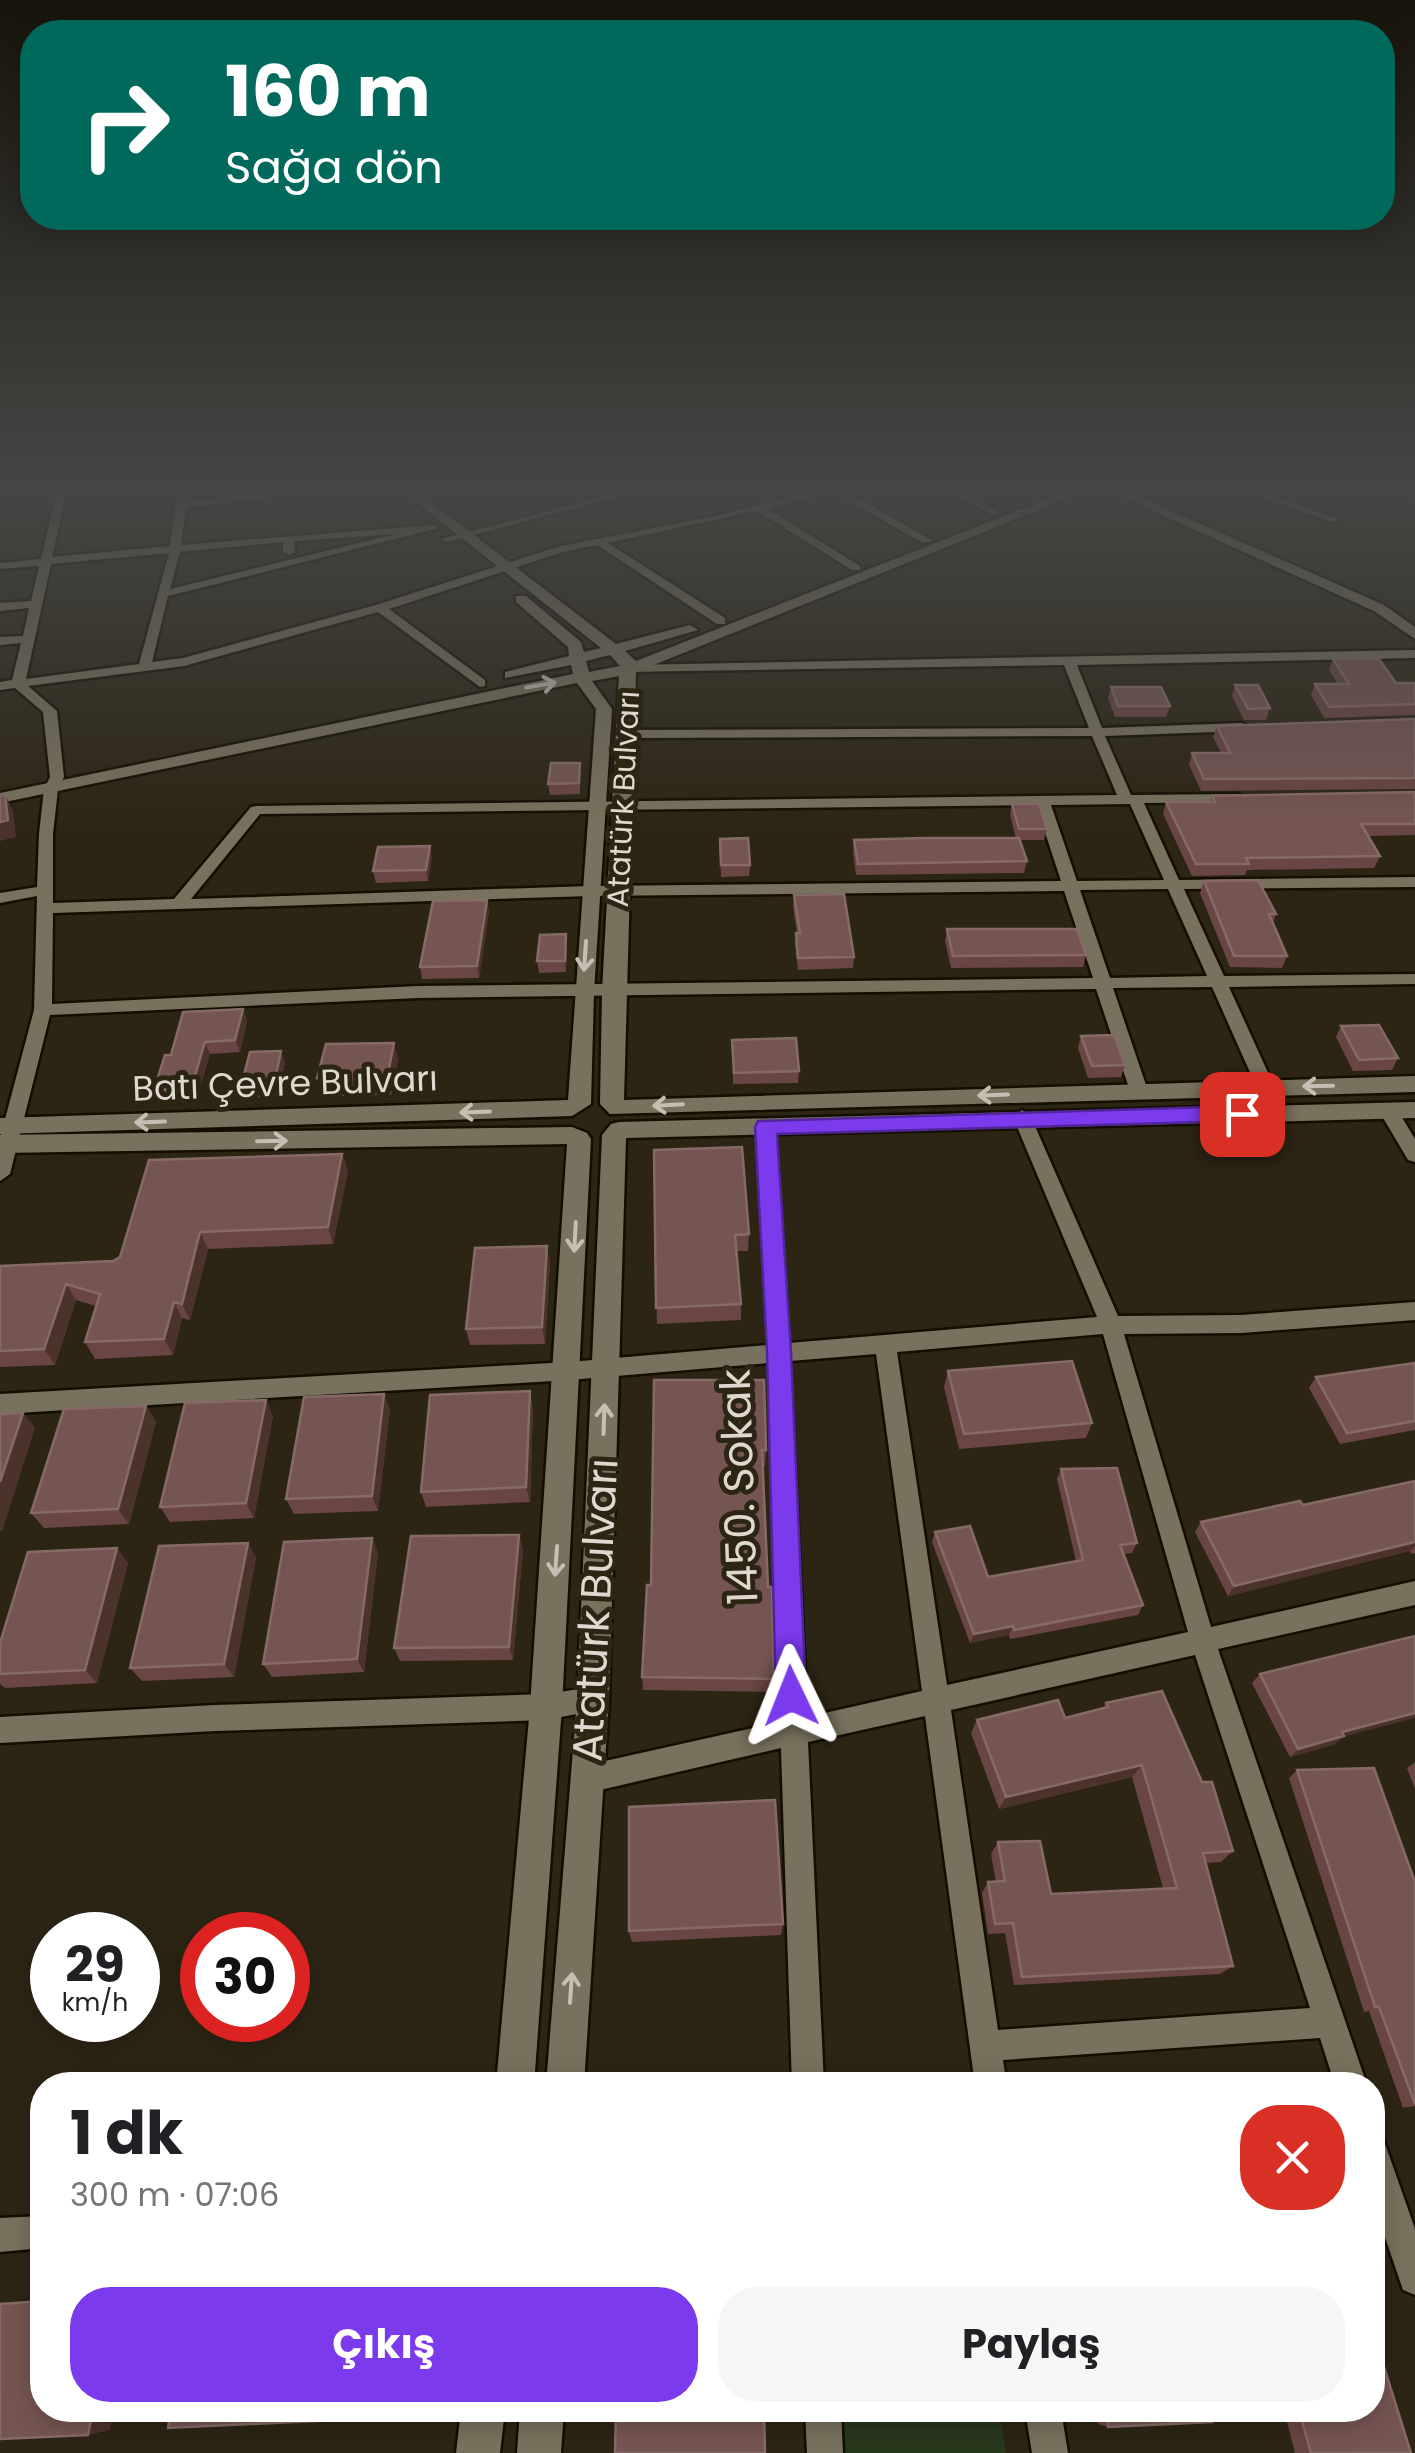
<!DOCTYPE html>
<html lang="tr">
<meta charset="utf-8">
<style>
body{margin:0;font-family:Poppins,sans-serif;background:#f6f6f6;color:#202124;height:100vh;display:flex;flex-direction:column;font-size:38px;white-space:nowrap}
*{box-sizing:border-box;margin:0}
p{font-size:32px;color:#757577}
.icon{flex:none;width:55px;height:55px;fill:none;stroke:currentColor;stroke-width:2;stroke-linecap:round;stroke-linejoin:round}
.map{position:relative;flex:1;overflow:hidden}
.details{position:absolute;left:30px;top:2072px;width:1355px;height:350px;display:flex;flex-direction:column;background:#fff;border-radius:40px;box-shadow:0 5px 25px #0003}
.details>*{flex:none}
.hud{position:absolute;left:20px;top:20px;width:1375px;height:210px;border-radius:40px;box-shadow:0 5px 25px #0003;background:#00695c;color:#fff;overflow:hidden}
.speed{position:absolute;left:30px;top:1912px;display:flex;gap:20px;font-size:50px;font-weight:700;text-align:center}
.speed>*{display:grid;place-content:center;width:130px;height:130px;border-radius:50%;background:#fff;box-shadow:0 5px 25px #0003;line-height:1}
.speed small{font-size:25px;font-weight:400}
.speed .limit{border:15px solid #d22;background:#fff;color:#111}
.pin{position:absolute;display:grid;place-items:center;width:85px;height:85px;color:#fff;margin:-42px;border-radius:20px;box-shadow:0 5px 15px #0006}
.me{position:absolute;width:110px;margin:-55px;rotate:358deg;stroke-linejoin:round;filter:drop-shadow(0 0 8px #0008)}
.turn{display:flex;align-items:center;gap:35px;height:210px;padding:0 40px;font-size:45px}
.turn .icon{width:130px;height:130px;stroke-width:2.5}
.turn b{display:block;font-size:70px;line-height:85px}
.round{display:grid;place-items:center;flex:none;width:105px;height:105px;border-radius:40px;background:#f6f6f6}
.head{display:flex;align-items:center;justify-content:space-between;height:170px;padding:0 40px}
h1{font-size:60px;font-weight:700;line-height:75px}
.cta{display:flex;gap:20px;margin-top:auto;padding:20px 40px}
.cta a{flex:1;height:115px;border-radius:40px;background:#7c3aed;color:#fff;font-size:40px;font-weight:700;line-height:115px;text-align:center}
.cta a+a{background:#f6f6f6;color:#202124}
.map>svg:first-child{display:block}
</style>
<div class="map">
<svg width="1415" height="2453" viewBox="0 0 1415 2453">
<rect width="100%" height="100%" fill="#2c2514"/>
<path fill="#28381d" d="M 835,2410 L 999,2410 L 1006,2453 L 837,2453 Z"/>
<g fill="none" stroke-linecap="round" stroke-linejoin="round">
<defs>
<path id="street" d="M 58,486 L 68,486 L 52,557 L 170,546 L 178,486 L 188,486 L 186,501 L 333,486 L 365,486 L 186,508 L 181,545 L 434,525 L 439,528 L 168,596 L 152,662 L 183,658 L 376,605 L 557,547 L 719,515 L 831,486 L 838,486 L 933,541 L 923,543 L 833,492 L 768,509 L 860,566 L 860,570 L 852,570 L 757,511 L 608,543 L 725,618 L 725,624 L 717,624 L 597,545 L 563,552 L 389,609 L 485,680 L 485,686 L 480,687 L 378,612 L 184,666 L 28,686 L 57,711 L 64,777 L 58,789 L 53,834 L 53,903 L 174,899 L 251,807 L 256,806 L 1117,795 L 1092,736 L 625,738 L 618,734 L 625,730 L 1089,728 L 1064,665 L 625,672 L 624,669 L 630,665 L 1415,650 L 1415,658 L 1077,665 L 1102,728 L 1242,723 L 1249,727 L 1242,731 L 1105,736 L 1131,795 L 1238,794 L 1245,798 L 1238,802 L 1144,803 L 1179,880 L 1415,877 L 1415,887 L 1184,889 L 1224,976 L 1415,974 L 1415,984 L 1229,987 L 1275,1088 L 1266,1094 L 1257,1088 L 1212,987 L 1113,988 L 1148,1091 L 1139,1097 L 1130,1091 L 1096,989 L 418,998 L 50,1015 L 10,1174 L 0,1181 L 0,1138 L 34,1010 L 37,896 L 0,903 L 0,893 L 37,887 L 39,834 L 44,789 L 50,777 L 43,712 L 15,688 L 0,690 L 0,682 L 12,680 L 21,643 L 0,645 L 0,637 L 23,636 L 29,608 L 0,611 L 0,603 L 31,601 L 39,566 L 0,569 L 0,563 L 41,559 ZM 396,534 L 170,589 L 180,552 L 283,542 L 283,552 L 289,555 L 295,552 L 294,541 ZM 169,553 L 139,664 L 26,679 L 51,564 ZM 1130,804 L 1164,880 L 1077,881 L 1051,805 ZM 1036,805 L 1061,881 L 590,886 L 191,899 L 260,814 ZM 1168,889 L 1207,976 L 1110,978 L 1080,890 ZM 1064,891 L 1093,978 L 418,986 L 52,1004 L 53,913 L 590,896 Z
M 643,486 L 659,486 L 447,542 L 441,539 Z
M 938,486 L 951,486 L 1002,513 L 993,515 Z
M 1038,486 L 1051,486 L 1057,490 L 1052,493 Z
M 1233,486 L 1247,486 L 1341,520 L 1332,522 Z
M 1377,486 L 1392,486 L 1415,493 L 1415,499 Z
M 1388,1104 L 1395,1106 L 1415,1139 L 1415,1162 L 1408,1160 L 1379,1111 Z
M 1022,1110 L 1031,1117 L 1118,1316 L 1241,1315 L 1415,1302 L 1415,1320 L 1241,1333 L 1124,1334 L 1211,1627 L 1415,1581 L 1415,1605 L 1218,1649 L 1367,2085 L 1335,2085 L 1320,2038 L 1003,2060 L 1007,2085 L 975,2085 L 925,1716 L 808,1742 L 824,2085 L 792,2085 L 781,1748 L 587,1793 L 577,1789 L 573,1779 L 577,1769 L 587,1765 L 780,1722 L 769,1363 L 569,1380 L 0,1414 L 0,1394 L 569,1362 L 768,1345 L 757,1127 L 766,1120 L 775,1127 L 789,1343 L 1097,1317 L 1013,1117 ZM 1103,1334 L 1188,1632 L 947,1685 L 897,1352 ZM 876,1354 L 922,1691 L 807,1717 L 790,1361 ZM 1195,1655 L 1310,2008 L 998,2030 L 951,1710 Z
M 593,1687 L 602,1691 L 606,1700 L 602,1709 L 546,1720 L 215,1731 L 0,1743 L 0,1717 L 215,1705 L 546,1694 Z
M 1372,2133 L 1383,2138 L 1415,2229 L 1415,2295 L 1403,2290 L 1372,2199 Z
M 42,2216 L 42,2248 L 0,2252 L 0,2218 Z
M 805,2410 L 841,2410 L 843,2453 L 807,2453 Z
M 1025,2410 L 1061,2410 L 1068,2453 L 1032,2453 Z"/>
<path id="secondary" d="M 396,486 L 410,486 L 616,644 L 690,625 L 698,630 L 625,651 L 636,661 L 1080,486 L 1098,486 L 636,672 L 624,1100 L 1415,1076 L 1415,1092 L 610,1114 L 600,1104 L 602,992 L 619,676 L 592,681 L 612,709 L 594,992 L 591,1104 L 572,1116 L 0,1134 L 0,1118 L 568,1100 L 596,709 L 577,683 L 0,803 L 0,793 L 573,674 L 571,665 L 505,678 L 505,672 L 569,656 L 568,647 L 516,602 L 516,596 L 526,596 L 581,642 L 584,652 L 601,648 ZM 610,655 L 620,666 L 589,672 L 586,661 Z
M 1098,486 L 1115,486 L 1384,605 L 1415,627 L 1415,639 L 1374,611 Z
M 1415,1102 L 1415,1118 L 626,1138 L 609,1700 L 584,2085 L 546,2085 L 577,1700 L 602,1135 L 611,1124 L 619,1122 Z
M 572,1127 L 587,1133 L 591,1139 L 562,1707 L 534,2085 L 496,2085 L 530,1707 L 567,1144 L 0,1153 L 0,1135 Z
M 461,2410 L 505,2410 L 500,2453 L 456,2453 Z
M 520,2410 L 564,2410 L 561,2453 L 517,2453 Z"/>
</defs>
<use href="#street" stroke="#140e01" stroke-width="5"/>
<use href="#secondary" stroke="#140e01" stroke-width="5"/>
<use href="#street" fill="#78715d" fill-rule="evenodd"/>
<use href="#secondary" fill="#78715d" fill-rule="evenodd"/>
</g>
<path fill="#694543" d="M 1333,659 L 1396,683 L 1415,683 L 1415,715 L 1324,718 L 1311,695 L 1315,684 L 1338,684 L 1329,670 Z
M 1235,685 L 1270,708 L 1266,720 L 1244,720 L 1232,696 Z
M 1111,687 L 1170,706 L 1166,717 L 1115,717 L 1108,698 Z
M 1415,719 L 1415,789 L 1201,791 L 1189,765 L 1192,753 L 1221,753 L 1213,737 L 1217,726 Z
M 580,763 L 580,794 L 550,795 L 548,784 Z
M 1415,792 L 1415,835 L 1368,836 L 1380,856 L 1374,868 L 1247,870 L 1245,875 L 1192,876 L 1163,814 L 1166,802 L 1210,802 L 1212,796 Z
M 1012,804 L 1047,829 L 1044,840 L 1020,840 L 1027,861 L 1024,873 L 856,875 L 853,852 L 854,840 L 1016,838 L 1010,815 Z
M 720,850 L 750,865 L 749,876 L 721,877 Z
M 432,857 L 428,881 L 376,883 L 373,871 Z
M 1204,881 L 1276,914 L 1273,922 L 1287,956 L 1282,968 L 1230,967 L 1200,893 Z
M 794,895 L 854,957 L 853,968 L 798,970 L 795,945 L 796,933 L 797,933 L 793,907 Z
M 489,911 L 479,978 L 422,979 L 420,967 Z
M 947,929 L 1086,955 L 1083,967 L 951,968 L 945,941 Z
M 567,946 L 566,972 L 539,973 L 537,961 Z
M 243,1009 L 247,1021 L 240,1052 L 210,1054 L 196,1100 L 159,1102 L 154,1090 L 171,1055 Z
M 1341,1026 L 1398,1058 L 1392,1070 L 1353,1071 L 1336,1037 Z
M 1081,1036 L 1125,1065 L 1121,1077 L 1088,1078 L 1078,1048 Z
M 732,1040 L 799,1071 L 798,1083 L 733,1084 Z
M 394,1043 L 398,1060 L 391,1095 L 323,1096 L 317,1078 Z
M 285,1062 L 278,1096 L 246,1098 L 241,1086 Z
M 654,1150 L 749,1234 L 748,1251 L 737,1251 L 741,1304 L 741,1320 L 657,1324 Z
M 342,1154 L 348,1171 L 333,1244 L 208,1249 L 190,1320 L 182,1318 L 173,1355 L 95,1359 L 85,1342 L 96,1306 L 76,1300 L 55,1365 L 0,1367 L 0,1266 L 113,1261 Z
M 550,1263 L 545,1344 L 470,1345 L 466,1329 Z
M 1415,1363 L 1415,1430 L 1340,1444 L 1309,1388 L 1316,1377 Z
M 948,1371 L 1092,1423 L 1086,1438 L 959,1449 L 944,1387 Z
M 654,1380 L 766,1450 L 765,1466 L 762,1466 L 774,1679 L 773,1692 L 643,1690 L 642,1677 L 651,1585 Z
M 146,1406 L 156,1422 L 129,1524 L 44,1528 L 31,1513 Z
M 533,1407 L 530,1502 L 426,1507 L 421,1492 Z
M 390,1409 L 378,1511 L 294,1514 L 286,1499 Z
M 273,1416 L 254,1518 L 170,1522 L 160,1507 Z
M 1061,1469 L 1137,1543 L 1132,1553 L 1123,1554 L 1143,1605 L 1138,1615 L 1010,1639 L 1009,1635 L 970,1643 L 932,1542 L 935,1532 L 988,1577 L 1076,1561 L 1057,1479 Z
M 1415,1481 L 1415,1553 L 1412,1554 L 1410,1551 L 1228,1596 L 1195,1532 L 1201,1522 L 1303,1505 Z
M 519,1535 L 523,1550 L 513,1660 L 400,1661 L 394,1648 Z
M 372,1538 L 378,1553 L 364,1672 L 272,1677 L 263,1664 Z
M 256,1557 L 234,1677 L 142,1681 L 130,1668 Z
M 128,1563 L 97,1683 L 5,1688 L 0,1684 L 0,1643 Z
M 1260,1674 L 1342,1737 L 1335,1744 L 1290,1757 L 1252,1683 Z
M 1106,1703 L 1202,1782 L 1233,1851 L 1221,1862 L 1206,1863 L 1233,1966 L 1220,1974 L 1014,1985 L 1005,1933 L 988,1934 L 982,1893 L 988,1882 L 996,1882 L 991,1854 L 998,1842 L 1051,1894 L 1163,1888 L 1132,1777 L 999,1809 L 971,1733 L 977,1720 L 1065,1718 L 1102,1709 Z
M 1415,1762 L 1415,1789 L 1407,1768 Z
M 1297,1770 L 1415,1882 L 1415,2106 L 1403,2108 L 1369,2011 L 1364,2012 L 1289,1778 Z
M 783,1924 L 781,1935 L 632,1942 L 629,1931 Z
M 1372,2353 L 1380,2354 L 1411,2453 L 1295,2453 L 1284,2410 L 1372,2410 Z
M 1095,2410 L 1210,2410 L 1108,2427 L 1098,2424 Z"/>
<path fill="#4b322a" d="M 5,794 L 13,811 L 16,837 L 0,841 L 0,822 Z
M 430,846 L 432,857 L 428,881 L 426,870 Z
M 487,900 L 489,911 L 479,978 L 477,966 Z
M 566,934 L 567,946 L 566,972 L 565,961 Z
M 243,1009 L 247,1021 L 240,1052 L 235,1040 Z
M 205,1042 L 210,1054 L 196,1100 L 191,1089 Z
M 394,1043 L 398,1060 L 391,1095 L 387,1078 Z
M 281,1051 L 285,1062 L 278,1096 L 274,1085 Z
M 342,1154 L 348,1171 L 333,1244 L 328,1227 Z
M 200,1232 L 208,1249 L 190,1320 L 182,1304 Z
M 547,1246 L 550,1263 L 545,1344 L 542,1327 Z
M 66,1284 L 76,1300 L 55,1365 L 44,1349 Z
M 174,1302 L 182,1318 L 173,1355 L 164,1339 Z
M 530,1391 L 533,1407 L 530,1502 L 526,1487 Z
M 384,1394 L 390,1409 L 378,1511 L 372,1496 Z
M 266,1400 L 273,1416 L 254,1518 L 246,1503 Z
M 146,1406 L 156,1422 L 129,1524 L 118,1509 Z
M 23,1413 L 35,1428 L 2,1532 L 0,1530 L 0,1482 Z
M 519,1535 L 523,1550 L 513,1660 L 509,1647 Z
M 372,1538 L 378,1553 L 364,1672 L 357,1659 Z
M 1415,1542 L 1415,1546 L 1410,1551 L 1228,1596 L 1234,1586 Z
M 248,1543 L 256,1557 L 234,1677 L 224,1664 Z
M 117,1548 L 128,1563 L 97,1683 L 85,1670 Z
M 1013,1626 L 1009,1635 L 970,1643 L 974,1634 Z
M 1415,1713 L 1415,1718 L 1342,1737 L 1335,1744 L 1290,1757 L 1298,1749 L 1342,1732 Z
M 1142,1765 L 1132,1777 L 999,1809 L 1006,1797 Z
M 93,2410 L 114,2410 L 110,2430 L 88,2435 Z
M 399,2410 L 409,2410 L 409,2413 L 398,2417 Z"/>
<path fill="#755552" stroke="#866a66" stroke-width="2.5" d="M 1333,659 L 1379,659 L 1396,683 L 1415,683 L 1415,704 L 1329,707 L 1315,684 L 1349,684 Z
M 1235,685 L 1258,685 L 1270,708 L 1248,709 Z
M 1111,687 L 1161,687 L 1170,706 L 1118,706 Z
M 1415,719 L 1415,778 L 1204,779 L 1192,753 L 1230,753 L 1217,726 Z
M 551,763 L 580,763 L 579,783 L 548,784 Z
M 1415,792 L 1415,824 L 1361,824 L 1380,856 L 1246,858 L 1249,864 L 1196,864 L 1166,802 L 1215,802 L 1212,796 Z
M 5,794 L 8,820 L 0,822 L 0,795 Z
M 1012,804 L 1039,804 L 1047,829 L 1019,829 Z
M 748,838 L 750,865 L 721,865 L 720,839 Z
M 923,838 L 1019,838 L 1027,861 L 858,864 L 854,840 Z
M 430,846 L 426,870 L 373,871 L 378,847 Z
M 1258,880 L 1276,914 L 1269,914 L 1287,956 L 1234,956 L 1204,881 Z
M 844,894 L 854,957 L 798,958 L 796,933 L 800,933 L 794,895 Z
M 487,900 L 477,966 L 420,967 L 433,901 Z
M 947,929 L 1077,929 L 1086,955 L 953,956 Z
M 566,934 L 565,961 L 537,961 L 540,935 Z
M 243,1009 L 235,1040 L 205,1042 L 191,1089 L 154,1090 L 165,1055 L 171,1055 L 183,1012 Z
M 1379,1025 L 1398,1058 L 1359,1060 L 1341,1026 Z
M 1114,1035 L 1125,1065 L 1092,1066 L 1081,1036 Z
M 796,1038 L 799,1071 L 734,1073 L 732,1040 Z
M 394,1043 L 387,1078 L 317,1078 L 326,1044 Z
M 281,1051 L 274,1085 L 241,1086 L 250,1052 Z
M 742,1147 L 749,1234 L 735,1235 L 741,1304 L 656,1308 L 654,1150 Z
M 342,1154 L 328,1227 L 200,1232 L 182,1304 L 174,1302 L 164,1339 L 85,1342 L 100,1294 L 66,1284 L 44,1349 L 0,1351 L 0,1266 L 113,1261 L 120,1257 L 149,1160 Z
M 547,1246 L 542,1327 L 466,1329 L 475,1248 Z
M 1072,1361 L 1092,1423 L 964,1434 L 948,1371 Z
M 1415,1363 L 1415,1421 L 1347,1433 L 1316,1377 Z
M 654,1380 L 764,1380 L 766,1450 L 762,1450 L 768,1587 L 772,1587 L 774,1679 L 642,1677 L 647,1585 L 651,1585 Z
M 530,1391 L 526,1487 L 421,1492 L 430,1395 Z
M 384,1394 L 372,1496 L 286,1499 L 304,1397 Z
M 266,1400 L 246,1503 L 160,1507 L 185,1403 Z
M 146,1406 L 118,1509 L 31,1513 L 64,1409 Z
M 23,1413 L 0,1482 L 0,1414 Z
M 1117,1468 L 1137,1543 L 1120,1545 L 1143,1605 L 1014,1630 L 1013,1626 L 974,1634 L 935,1532 L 970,1526 L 988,1577 L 1083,1560 L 1061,1469 Z
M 1415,1481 L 1415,1542 L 1234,1586 L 1201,1522 L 1300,1501 L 1303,1505 Z
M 519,1535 L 509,1647 L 394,1648 L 411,1536 Z
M 372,1538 L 357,1659 L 263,1664 L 284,1542 Z
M 248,1543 L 224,1664 L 130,1668 L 159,1546 Z
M 117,1548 L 85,1670 L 0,1674 L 0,1643 L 28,1552 Z
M 1415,1636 L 1415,1713 L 1342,1732 L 1344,1736 L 1298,1749 L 1260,1674 Z
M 1162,1691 L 1202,1782 L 1212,1782 L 1233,1851 L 1203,1853 L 1233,1966 L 1022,1977 L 1013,1923 L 995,1924 L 988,1882 L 1005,1881 L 998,1842 L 1040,1841 L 1051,1894 L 1177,1888 L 1142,1765 L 1006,1797 L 977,1720 L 1058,1700 L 1065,1718 L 1108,1707 L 1106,1703 Z
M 1374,1768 L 1415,1882 L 1415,2104 L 1379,2007 L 1375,2007 L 1297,1770 Z
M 775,1800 L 783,1924 L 629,1931 L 629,1807 Z
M 1288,2077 L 1290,2085 L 1202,2085 Z
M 42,2301 L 42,2410 L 93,2410 L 88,2435 L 0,2439 L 0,2304 Z
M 1372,2354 L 1380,2354 L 1411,2453 L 1311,2453 L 1299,2410 L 1372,2410 Z
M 171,2410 L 399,2410 L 398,2417 L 168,2428 Z
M 616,2410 L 764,2410 L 765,2453 L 615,2453 Z
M 1106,2410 L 1210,2410 L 1212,2422 L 1108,2427 Z"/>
<defs><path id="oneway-shaft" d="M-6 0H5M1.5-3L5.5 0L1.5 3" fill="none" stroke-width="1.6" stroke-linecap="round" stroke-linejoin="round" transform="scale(2.5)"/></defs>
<g stroke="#c4bfb2">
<use href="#oneway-shaft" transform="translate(541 685) rotate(-10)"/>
<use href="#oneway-shaft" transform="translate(585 956) rotate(94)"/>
<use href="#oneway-shaft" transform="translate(1318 1086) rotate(179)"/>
<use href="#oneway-shaft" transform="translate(993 1095) rotate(178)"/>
<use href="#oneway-shaft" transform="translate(668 1105) rotate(177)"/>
<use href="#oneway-shaft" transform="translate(475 1112) rotate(178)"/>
<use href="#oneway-shaft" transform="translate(150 1122) rotate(178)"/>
<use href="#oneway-shaft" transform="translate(272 1141) rotate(-1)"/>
<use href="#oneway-shaft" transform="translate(575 1237) rotate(93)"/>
<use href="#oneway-shaft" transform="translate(604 1419) rotate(-88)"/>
<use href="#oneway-shaft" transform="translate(556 1561) rotate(94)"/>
<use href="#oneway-shaft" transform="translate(571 1988) rotate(-86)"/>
</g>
<linearGradient id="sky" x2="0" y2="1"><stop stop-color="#18140b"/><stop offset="0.59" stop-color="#454645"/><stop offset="1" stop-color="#454645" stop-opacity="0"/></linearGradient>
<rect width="1415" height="829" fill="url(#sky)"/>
<path fill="#7c3aed" stroke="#51269a" stroke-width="2.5" d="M 1242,1106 L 1252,1114 L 1242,1121 L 777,1134 L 791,1352 L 806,1696 L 801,1706 L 791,1711 L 781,1706 L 776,1696 L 767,1352 L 755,1127 L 758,1121 Z"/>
<g text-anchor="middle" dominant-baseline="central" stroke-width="10" stroke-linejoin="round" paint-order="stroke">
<g font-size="30" fill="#ddd9ce" stroke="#2c2514">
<text transform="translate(623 799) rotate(-87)">Atatürk Bulvarı</text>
</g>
<g font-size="35" fill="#ddd9ce" stroke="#2c2514">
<text transform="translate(285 1083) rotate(-2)">Batı Çevre Bulvarı</text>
</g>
<g font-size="42" fill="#ddd9ce" stroke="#2c2514">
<text transform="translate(739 1487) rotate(-92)">1450. Sokak</text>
<text transform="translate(595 1610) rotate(-87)">Atatürk Bulvarı</text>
</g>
</g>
</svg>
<div class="speed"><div>29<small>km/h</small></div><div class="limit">30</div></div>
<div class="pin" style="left:1242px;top:1114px;background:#d93025"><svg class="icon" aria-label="arrive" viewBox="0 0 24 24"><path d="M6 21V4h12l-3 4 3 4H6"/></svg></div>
<svg class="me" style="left:791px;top:1696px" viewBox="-20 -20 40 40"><path d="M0-17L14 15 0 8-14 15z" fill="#7c3aed" stroke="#fff" stroke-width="4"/></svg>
<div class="hud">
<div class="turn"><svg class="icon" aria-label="right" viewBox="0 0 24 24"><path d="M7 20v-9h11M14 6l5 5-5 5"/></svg><div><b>160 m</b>Sağa dön</div></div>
</div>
<section class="details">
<div class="head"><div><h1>1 dk</h1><p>300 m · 07:06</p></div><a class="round" style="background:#d93025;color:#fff"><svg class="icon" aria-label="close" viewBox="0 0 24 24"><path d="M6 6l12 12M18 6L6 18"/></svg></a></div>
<div class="cta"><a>Çıkış</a><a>Paylaş</a></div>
</section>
</div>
